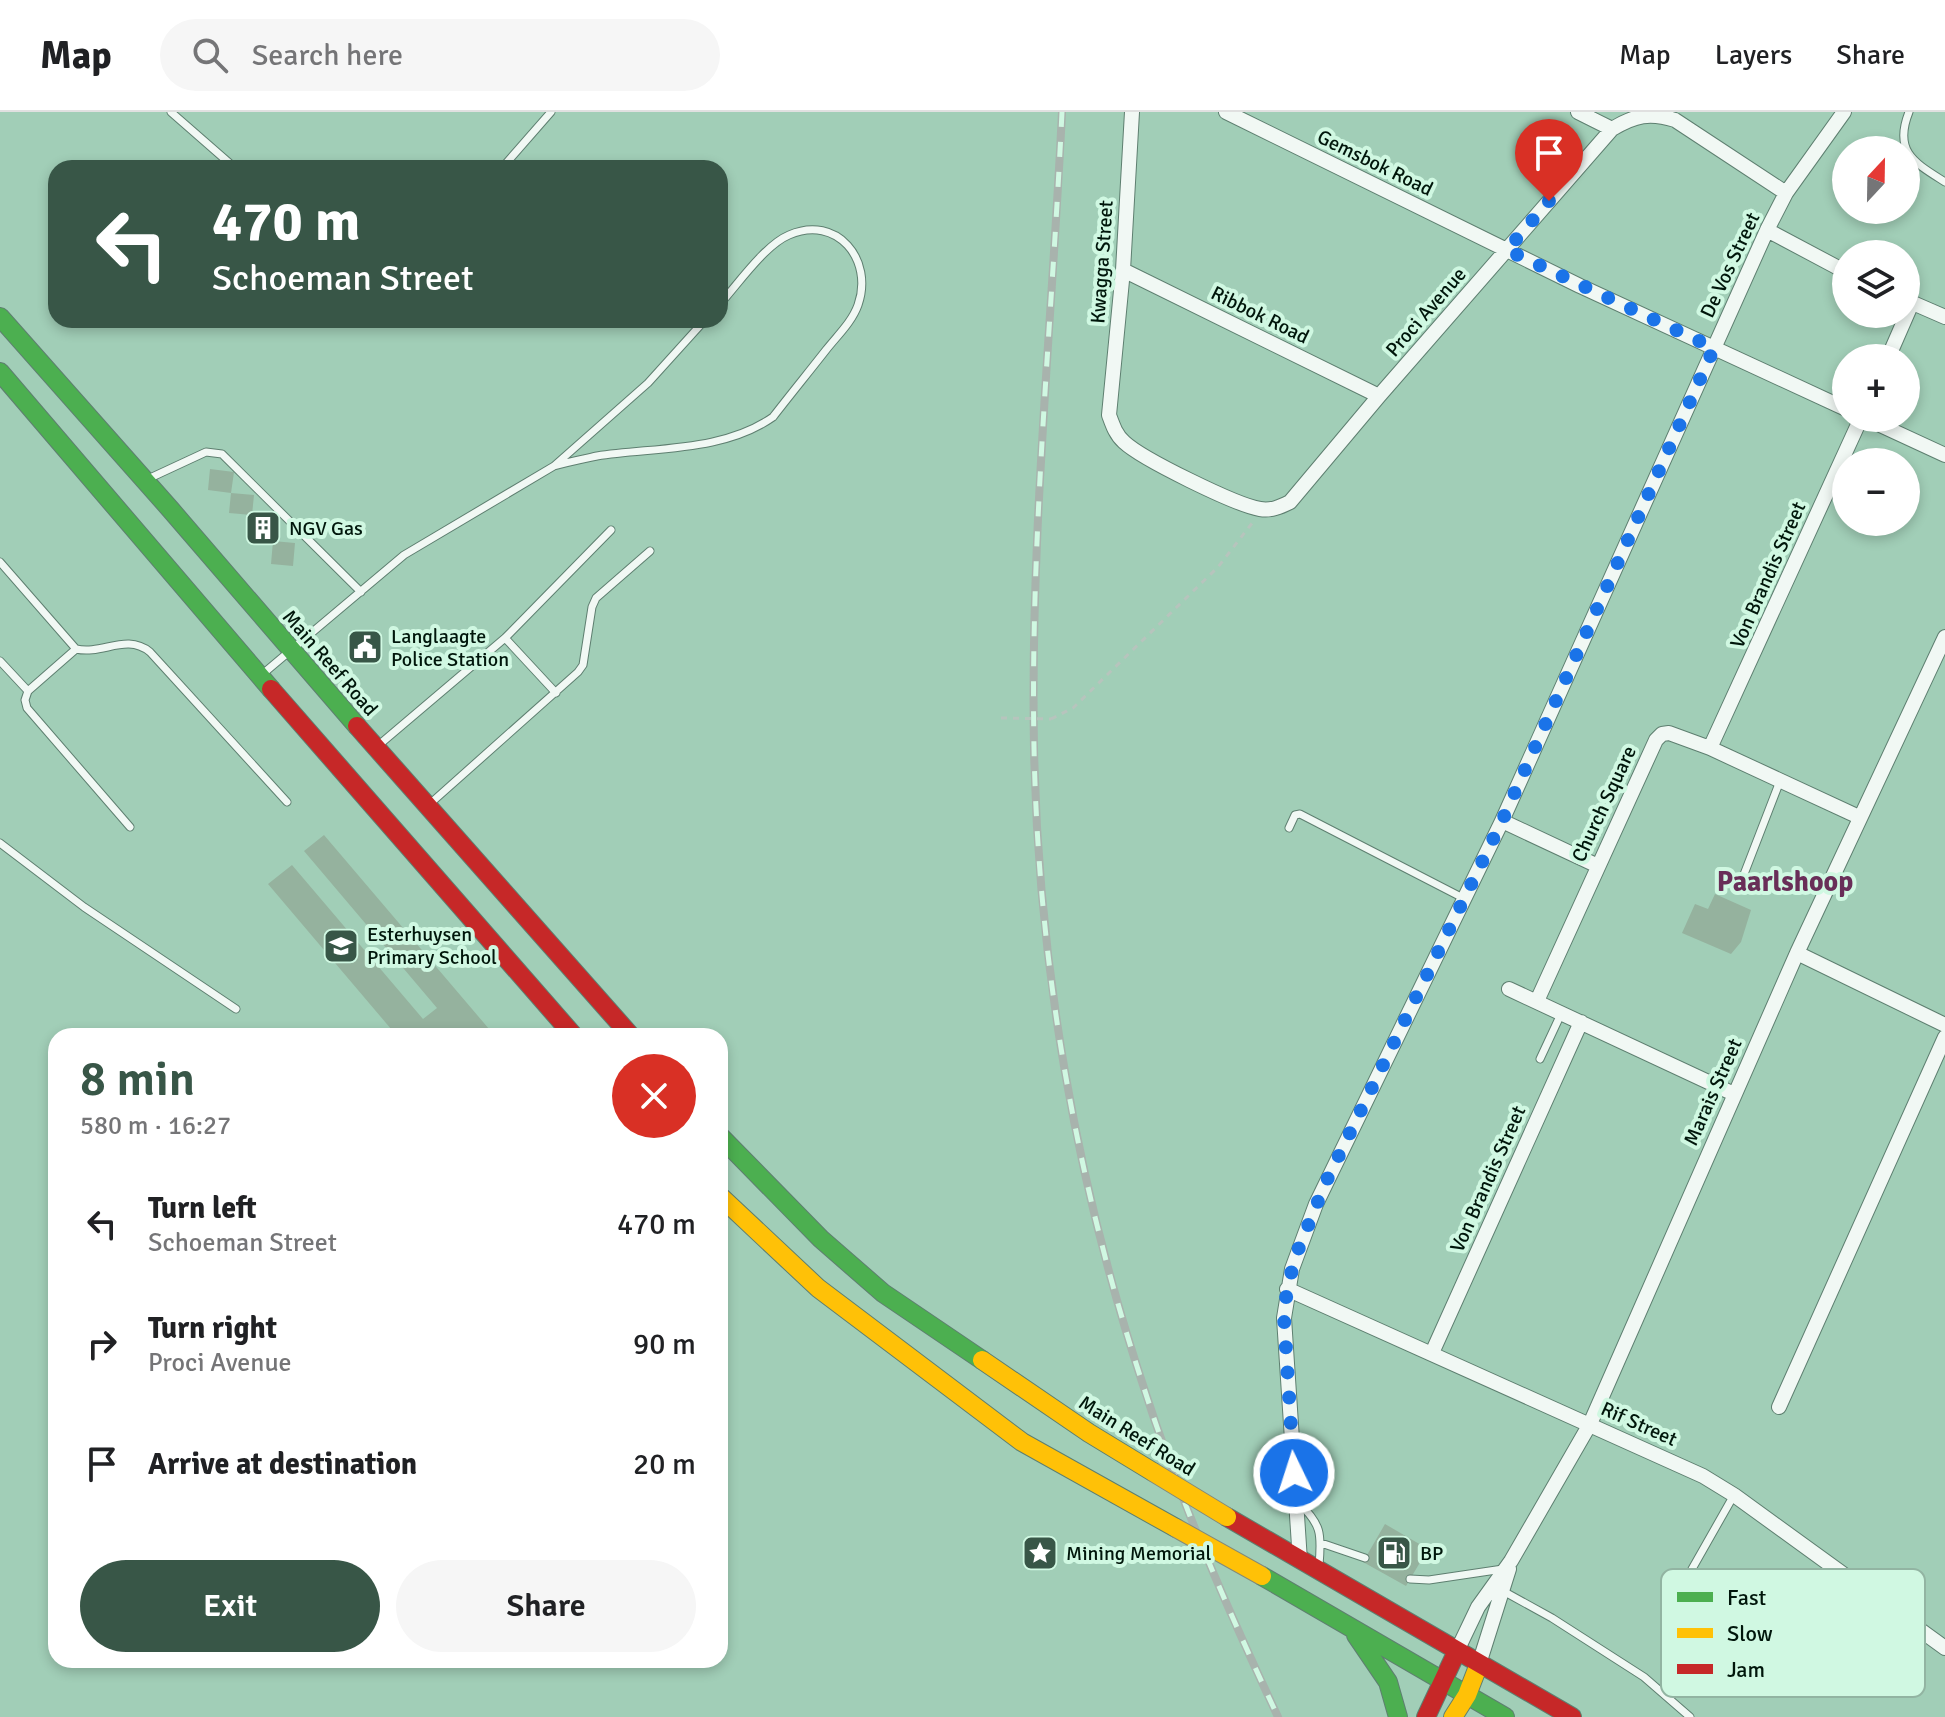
<!DOCTYPE html>
<meta charset="utf-8">
<style>
body{margin:0;font-family:Signika,sans-serif;background:#f6f6f6;color:#202124;height:100vh;display:flex;flex-direction:column;font-size:30px;white-space:nowrap}
*{box-sizing:border-box;margin:0}
p{font-size:26px;color:#757577}
.icon{flex:none;width:44px;height:44px;fill:none;stroke:currentColor;stroke-width:2;stroke-linecap:round;stroke-linejoin:round}
.map{position:relative;flex:1;overflow:hidden}
.sheet{position:absolute;left:48px;top:916px;width:680px;height:640px;display:flex;flex-direction:column;background:#fff;border-radius:24px;box-shadow:0 4px 12px #0003}
.sheet>*{flex:none}
.guide{position:absolute;left:48px;top:48px;width:680px;height:168px;border-radius:24px;box-shadow:0 4px 12px #0003;background:#385647;color:#fff;overflow:hidden}
.needle{width:52px;rotate:22deg}
.controls{position:absolute;left:1832px;top:24px;display:grid;gap:16px}
.controls a{display:grid;place-items:center;width:88px;height:88px;border-radius:50%;background:#fff;box-shadow:0 4px 12px #0003;font-size:40px}
.pin{position:absolute;display:grid;place-items:center;width:68px;height:68px;color:#fff;margin:-82px -34px;border-radius:50% 50% 50% 0;rotate:-45deg;box-shadow:0 0 8px #0007}
.pin .icon{rotate:45deg}
.me{position:absolute;width:88px;margin:-44px;rotate:356deg;stroke-linejoin:round;filter:drop-shadow(0 0 6px #0008)}
.turn{display:flex;align-items:center;gap:28px;height:168px;padding:0 32px;font-size:36px}
.turn .icon{width:104px;height:104px;stroke-width:2.5}
.turn b{display:block;font-size:56px;line-height:68px}
.round{display:grid;place-items:center;flex:none;width:84px;height:84px;border-radius:42px;background:#f6f6f6}
.summary{display:flex;align-items:center;justify-content:space-between;height:136px;padding:0 32px}
h1{font-size:48px;font-weight:600;line-height:60px;color:#385647}
.button{display:flex;gap:16px;margin-top:auto;padding:16px 32px}
.button a{flex:1;height:92px;border-radius:48px;background:#385647;color:#fff;font-size:32px;font-weight:600;line-height:92px;text-align:center}
.button a+a{background:#f6f6f6;color:#202124}
ul{padding:0;list-style:none}
li{display:flex;align-items:center;gap:24px;height:120px;padding:0 32px}
li div{flex:1}
li b{display:block;font-size:30px}
li em{font-style:normal}
header{display:flex;align-items:center;gap:48px;box-sizing:border-box;height:112px;padding:0 40px;background:#fff;border-bottom:2px solid #e0e0e0}
header strong{font-size:38px}
nav{display:flex;gap:44px;margin-inline-start:auto;font-size:28px}
.search{width:560px;height:72px;background:#f6f6f6;display:flex;align-items:center;gap:20px;box-sizing:border-box;padding:0 28px;border-radius:44px;color:#757577;font-size:30px}
.map>svg:first-child{display:block}
</style>
<header>
<strong>Map</strong>
<div class="search"><svg class="icon" aria-label="search" viewBox="0 0 24 24"><circle cx="10" cy="10" r="6"/><path d="M15 15l6 6"/></svg>Search here</div>
<nav><a>Map</a><a>Layers</a><a>Share</a></nav>
</header>
<div class="map">
<svg width="1945" height="1605" viewBox="0 0 1945 1605">
<rect width="100%" height="100%" fill="#a1ceb7"/>
<path fill="#95b29e" d="M 210,357 L 234,360 L 231,381 L 208,378 Z
M 231,381 L 254,383 L 252,403 L 229,401 Z
M 252,403 L 275,405 L 273,429 L 250,428 Z
M 273,429 L 295,431 L 293,454 L 271,452 Z
M 324,723 L 495,924 L 397,924 L 268,772 L 292,753 L 423,907 L 437,896 L 304,739 Z
M 1715,782 L 1751,798 L 1741,830 L 1731,842 L 1682,821 L 1695,792 L 1708,797 Z
M 1385,1412 L 1428,1437 L 1406,1474 L 1363,1450 Z"/>
<g fill="none" stroke-linecap="round" stroke-linejoin="round">
<defs>
<path id="lane" d="M 171,0 L 235,56
M 1909,0 C 1893,40 1915,51 1945,70
M 502,56 L 551,0
M 554,354 C 568,350 583,347 597,344 C 655,335 723,340 773,305 C 790,283 808,261 826,238 C 837,224 852,210 858,193 C 874,148 837,102 789,123 C 765,133 738,172 720,192
M 150,366 L 206,340 L 222,342 L 361,480
M 0,450 L 76,537 C 103,543 126,521 150,540 L 287,690
M 505,526 L 556,581
M 0,549 L 28,579 L 76,537
M 265,560 L 404,443 L 554,354 L 648,271 L 705,208
M 28,579 L 25,588 L 27,596 L 130,715
M 380,632 L 505,526 L 611,418
M 432,690 L 578,560 L 583,553 L 592,495 L 596,486 L 650,439
M 1289,716 L 1295,703 L 1300,702 L 1465,787
M 0,731 L 84,795 L 236,897
M 1741,770 L 1780,669
M 1540,947 L 1561,902
M 1298,1390 C 1321,1412 1322,1421 1319,1453
M 1321,1431 L 1365,1446
M 1692,1457 L 1734,1383
M 1410,1467 L 1429,1468 L 1503,1457
M 1503,1479 L 1552,1506 L 1644,1565 L 1690,1605"/>
<path id="street" d="M 1132,0 L 1123,158 L 1109,303 C 1113,314 1116,323 1124,330 C 1142,347 1236,393 1260,397 C 1271,399 1280,395 1290,390 L 1379,284 L 1612,17 C 1635,3 1650,0 1675,8 L 1786,81
M 1226,0 L 1580,174 L 1846,297
M 1578,0 L 1612,17
M 1767,118 L 1846,160
M 1123,158 L 1379,284
M 1906,188 L 1945,205
M 1888,246 L 1912,191
M 1865,306 L 1945,343
M 1710,636 L 1861,306
M 1502,709 L 1598,754
M 1797,841 L 1945,913
M 1509,877 L 1734,982
M 1537,889 L 1656,628 L 1662,622 L 1669,621 L 1710,636 L 1859,705
M 1287,1177 L 1703,1364 L 1734,1383 L 1945,1536
M 1432,1241 L 1581,910
M 1779,1295 L 1945,925
M 1300,1449 L 1284,1206 L 1292,1157 L 1316,1092 L 1502,709 L 1767,118 L 1786,81 L 1844,0
M 1457,1539 L 1478,1495 L 1511,1449 L 1590,1312 L 1797,841 L 1945,525
M 1479,1552 L 1509,1457"/>
<path id="fast" d="M 0,205 L 171,398 L 357,614
M 0,260 L 271,577
M 720,1024 L 821,1127 L 883,1181 L 982,1248
M 1262,1464 L 1505,1605
M 1356,1523 L 1388,1570 L 1398,1605"/>
<path id="slow" d="M 720,1084 L 818,1176 L 1022,1330 L 1176,1416
M 982,1248 L 1089,1321 L 1153,1360
M 1453,1605 L 1467,1583 L 1479,1552"/>
<path id="jam" d="M 271,577 L 574,924
M 357,614 L 631,924
M 1227,1405 L 1572,1605
M 1426,1605 L 1457,1539"/>
</defs>
<use href="#lane" stroke="#5e7f70" stroke-width="9"/>
<use href="#street" stroke="#5e7f70" stroke-width="16"/>
<use href="#fast" stroke="#5e7f70" stroke-width="20"/>
<use href="#slow" stroke="#5e7f70" stroke-width="20"/>
<use href="#jam" stroke="#5e7f70" stroke-width="20"/>
<path stroke="#b7c4bd" stroke-width="3" stroke-dasharray="6 6" stroke-linecap="butt" d="M 1051,607 L 1073,596 L 1218,455 L 1253,410"/>
<use href="#lane" stroke="#f1f8f4" stroke-width="7"/>
<use href="#street" stroke="#f1f8f4" stroke-width="14"/>
<use href="#fast" stroke="#4caf50" stroke-width="18"/>
<use href="#slow" stroke="#ffc107" stroke-width="18"/>
<use href="#jam" stroke="#c62828" stroke-width="18"/>
<defs>
<path id="rail" d="M 1062,0 C 1052,211 1030,424 1034,635 C 1038,852 1076,1071 1144,1276 C 1180,1389 1228,1498 1278,1605"/>
</defs>
<use href="#rail" stroke="#a8b3ad" stroke-width="8"/>
<use href="#rail" stroke="#d0f8e2" stroke-width="5" stroke-dasharray="15" stroke-linecap="butt"/>
<defs>
<path id="slow-bridge" d="M 1153,1360 L 1227,1405
M 1176,1416 L 1262,1464"/>
</defs>
<use href="#slow-bridge" stroke="#848a79" stroke-width="20" stroke-linecap="butt"/>
<path stroke="#b7c4bd" stroke-width="3" stroke-dasharray="6 6" stroke-linecap="butt" d="M 1001,606 L 1051,607"/>
<use href="#slow-bridge" stroke="#ffc107" stroke-width="18"/>
</g>
<g fill="none" stroke-linecap="round" stroke-linejoin="round">
<path stroke="#1a73e8" stroke-width="14" stroke-dasharray="0 25.2" d="M 1294,1361 L 1284,1206 L 1287,1177 L 1296,1143 L 1326,1070 L 1502,709 L 1714,236 L 1507,138 L 1549,89"/>
</g>
<defs>
<symbol id="building-square" viewBox="-11 -11 22 22"><rect x="-9" y="-9" width="18" height="18" rx="4" fill="#385647" stroke="#d0f8e2"/><path d="M-4-6H4V6H1V3H-1V6H-4ZM-2.5-4.3h1.7v1.8h-1.7ZM.8-4.3h1.7v1.8H.8ZM-2.5-1h1.7V.8h-1.7ZM.8-1h1.7V.8H.8Z" fill="#fff"/></symbol>
<symbol id="civic-square" viewBox="-11 -11 22 22"><rect x="-9" y="-9" width="18" height="18" rx="4" fill="#385647" stroke="#d0f8e2"/><path d="M-.6-6.5H3V-4.5H.6V-3L4-1V1h2V6H-6V1h2V-1L-.6-3ZM-1.2 2.5V6h2.4V2.5Z" fill="#fff"/></symbol>
<symbol id="school-square" viewBox="-11 -11 22 22"><rect x="-9" y="-9" width="18" height="18" rx="4" fill="#385647" stroke="#d0f8e2"/><path d="M0-5L7-2L0 1L-7-2ZM-4 1L0 2.5L4 1V4Q0 6-4 4Z" fill="#fff"/></symbol>
<symbol id="sight-square" viewBox="-11 -11 22 22"><rect x="-9" y="-9" width="18" height="18" rx="4" fill="#385647" stroke="#d0f8e2"/><path d="M0-6L1.8-2.2L6-1.7L2.9 1.2L3.7 5.4L0 3.3L-3.7 5.4L-2.9 1.2L-6-1.7L-1.8-2.2Z" fill="#fff"/></symbol>
<symbol id="fuel-square" viewBox="-11 -11 22 22"><rect x="-9" y="-9" width="18" height="18" rx="4" fill="#385647" stroke="#d0f8e2"/><path d="M-5.5-6h7V0h2V4h1.3V-2.5L3-4.5l.8-.8L6-3V5H2.5V1h-1V6h-7ZM-4.2-4.7v3.2H.2V-4.7Z" fill="#fff"/></symbol>
</defs>
<g fill-rule="evenodd">
<use href="#building-square" x="243" y="396" width="40" height="40"/>
<use href="#civic-square" x="345" y="515" width="40" height="40"/>
<use href="#school-square" x="321" y="814" width="40" height="40"/>
<use href="#sight-square" x="1020" y="1421" width="40" height="40"/>
<use href="#fuel-square" x="1374" y="1421" width="40" height="40"/>
</g>
<g text-anchor="middle" dominant-baseline="central" stroke-width="8" stroke-linejoin="round" paint-order="stroke">
<g font-size="20" fill="#00160b" stroke="#d0f8e2">
<text transform="translate(1375 51) rotate(26)">Gemsbok Road</text>
<text transform="translate(1102 150) rotate(-86)">Kwagga Street</text>
<text transform="translate(1730 153) rotate(-65)">De Vos Street</text>
<text transform="translate(1426 200) rotate(-49)">Proci Avenue</text>
<text transform="translate(1260 203) rotate(26)">Ribbok Road</text>
<text transform="translate(1768 463) rotate(-66)">Von Brandis Street</text>
<text transform="translate(330 551) rotate(49)">Main Reef Road</text>
<text transform="translate(1604 692) rotate(-65)">Church Square</text>
<text transform="translate(1713 980) rotate(-66)">Marais Street</text>
<text transform="translate(1488 1067) rotate(-66)">Von Brandis Street</text>
<text transform="translate(1639 1312) rotate(24)">Rif Street</text>
<text transform="translate(1137 1324) rotate(32)">Main Reef Road</text>
</g>
<g font-size="20" fill="#00160b" stroke="#d0f8e2" text-anchor="start">
<text x="289" y="416">NGV Gas</text>
<text x="391" y="524">Langlaagte<tspan x="391" dy="23">Police Station</tspan></text>
<text x="367" y="822">Esterhuysen<tspan x="367" dy="23">Primary School</tspan></text>
<text x="1066" y="1441">Mining Memorial</text>
<text x="1420" y="1441">BP</text>
</g>
<g font-size="28" font-weight="bold" fill="#692e58" stroke="#d0f8e2">
<text x="1785" y="770">Paarlshoop</text>
</g>
</g>
<rect x="1661" y="1457" width="264" height="128" rx="12" fill="#d0f8e2" stroke="#92b4a2" stroke-width="2"/>
<rect x="1677" y="1480" width="36" height="10" fill="#4caf50"/>
<rect x="1677" y="1516" width="36" height="10" fill="#ffc107"/>
<rect x="1677" y="1552" width="36" height="10" fill="#c62828"/>
<g font-size="22" fill="#00160b">
<text x="1727" y="1493">Fast</text>
<text x="1727" y="1529">Slow</text>
<text x="1727" y="1565">Jam</text>
</g>
</svg>
<div class="controls">
<a><svg class="needle" viewBox="-14 -14 28 28"><path d="M0-13l5 13h-10z" fill="#e53935"/><path d="M0 13l5-13h-10z" fill="#757577"/></svg></a>
<a><svg class="icon" aria-label="layers" viewBox="0 0 24 24"><path d="M12 4l9 5-9 5-9-5zM3 14l9 5 9-5"/></svg></a>
<a>+</a>
<a>−</a>
</div>
<div class="pin" style="left:1549px;top:89px;background:#d93025"><svg class="icon" aria-label="arrive" viewBox="0 0 24 24"><path d="M6 21V4h12l-3 4 3 4H6"/></svg></div>
<svg class="me" style="left:1294px;top:1361px" viewBox="-20 -20 40 40"><circle r="17" fill="#1a73e8" stroke="#fff" stroke-width="3"/><path d="M0-11L8 9 0 5-8 9z" fill="#fff"/></svg>
<div class="guide">
<div class="turn"><svg class="icon" aria-label="left" viewBox="0 0 24 24"><path d="M17 20v-9H6M10 6l-5 5 5 5"/></svg><div><b>470 m</b>Schoeman Street</div></div>
</div>
<section class="sheet">
<div class="summary"><div><h1>8 min</h1><p>580 m · 16:27</p></div><a class="round" style="background:#d93025;color:#fff"><svg class="icon" aria-label="close" viewBox="0 0 24 24"><path d="M6 6l12 12M18 6L6 18"/></svg></a></div>
<ul>
<li><svg class="icon" aria-label="left" viewBox="0 0 24 24"><path d="M17 20v-9H6M10 6l-5 5 5 5"/></svg><div><b>Turn left</b><p>Schoeman Street</p></div><em>470 m</em></li>
<li><svg class="icon" aria-label="right" viewBox="0 0 24 24"><path d="M7 20v-9h11M14 6l5 5-5 5"/></svg><div><b>Turn right</b><p>Proci Avenue</p></div><em>90 m</em></li>
<li><svg class="icon" aria-label="arrive" viewBox="0 0 24 24"><path d="M6 21V4h12l-3 4 3 4H6"/></svg><div><b>Arrive at destination</b></div><em>20 m</em></li>
</ul>
<div class="button"><a>Exit</a><a>Share</a></div>
</section>
</div>
